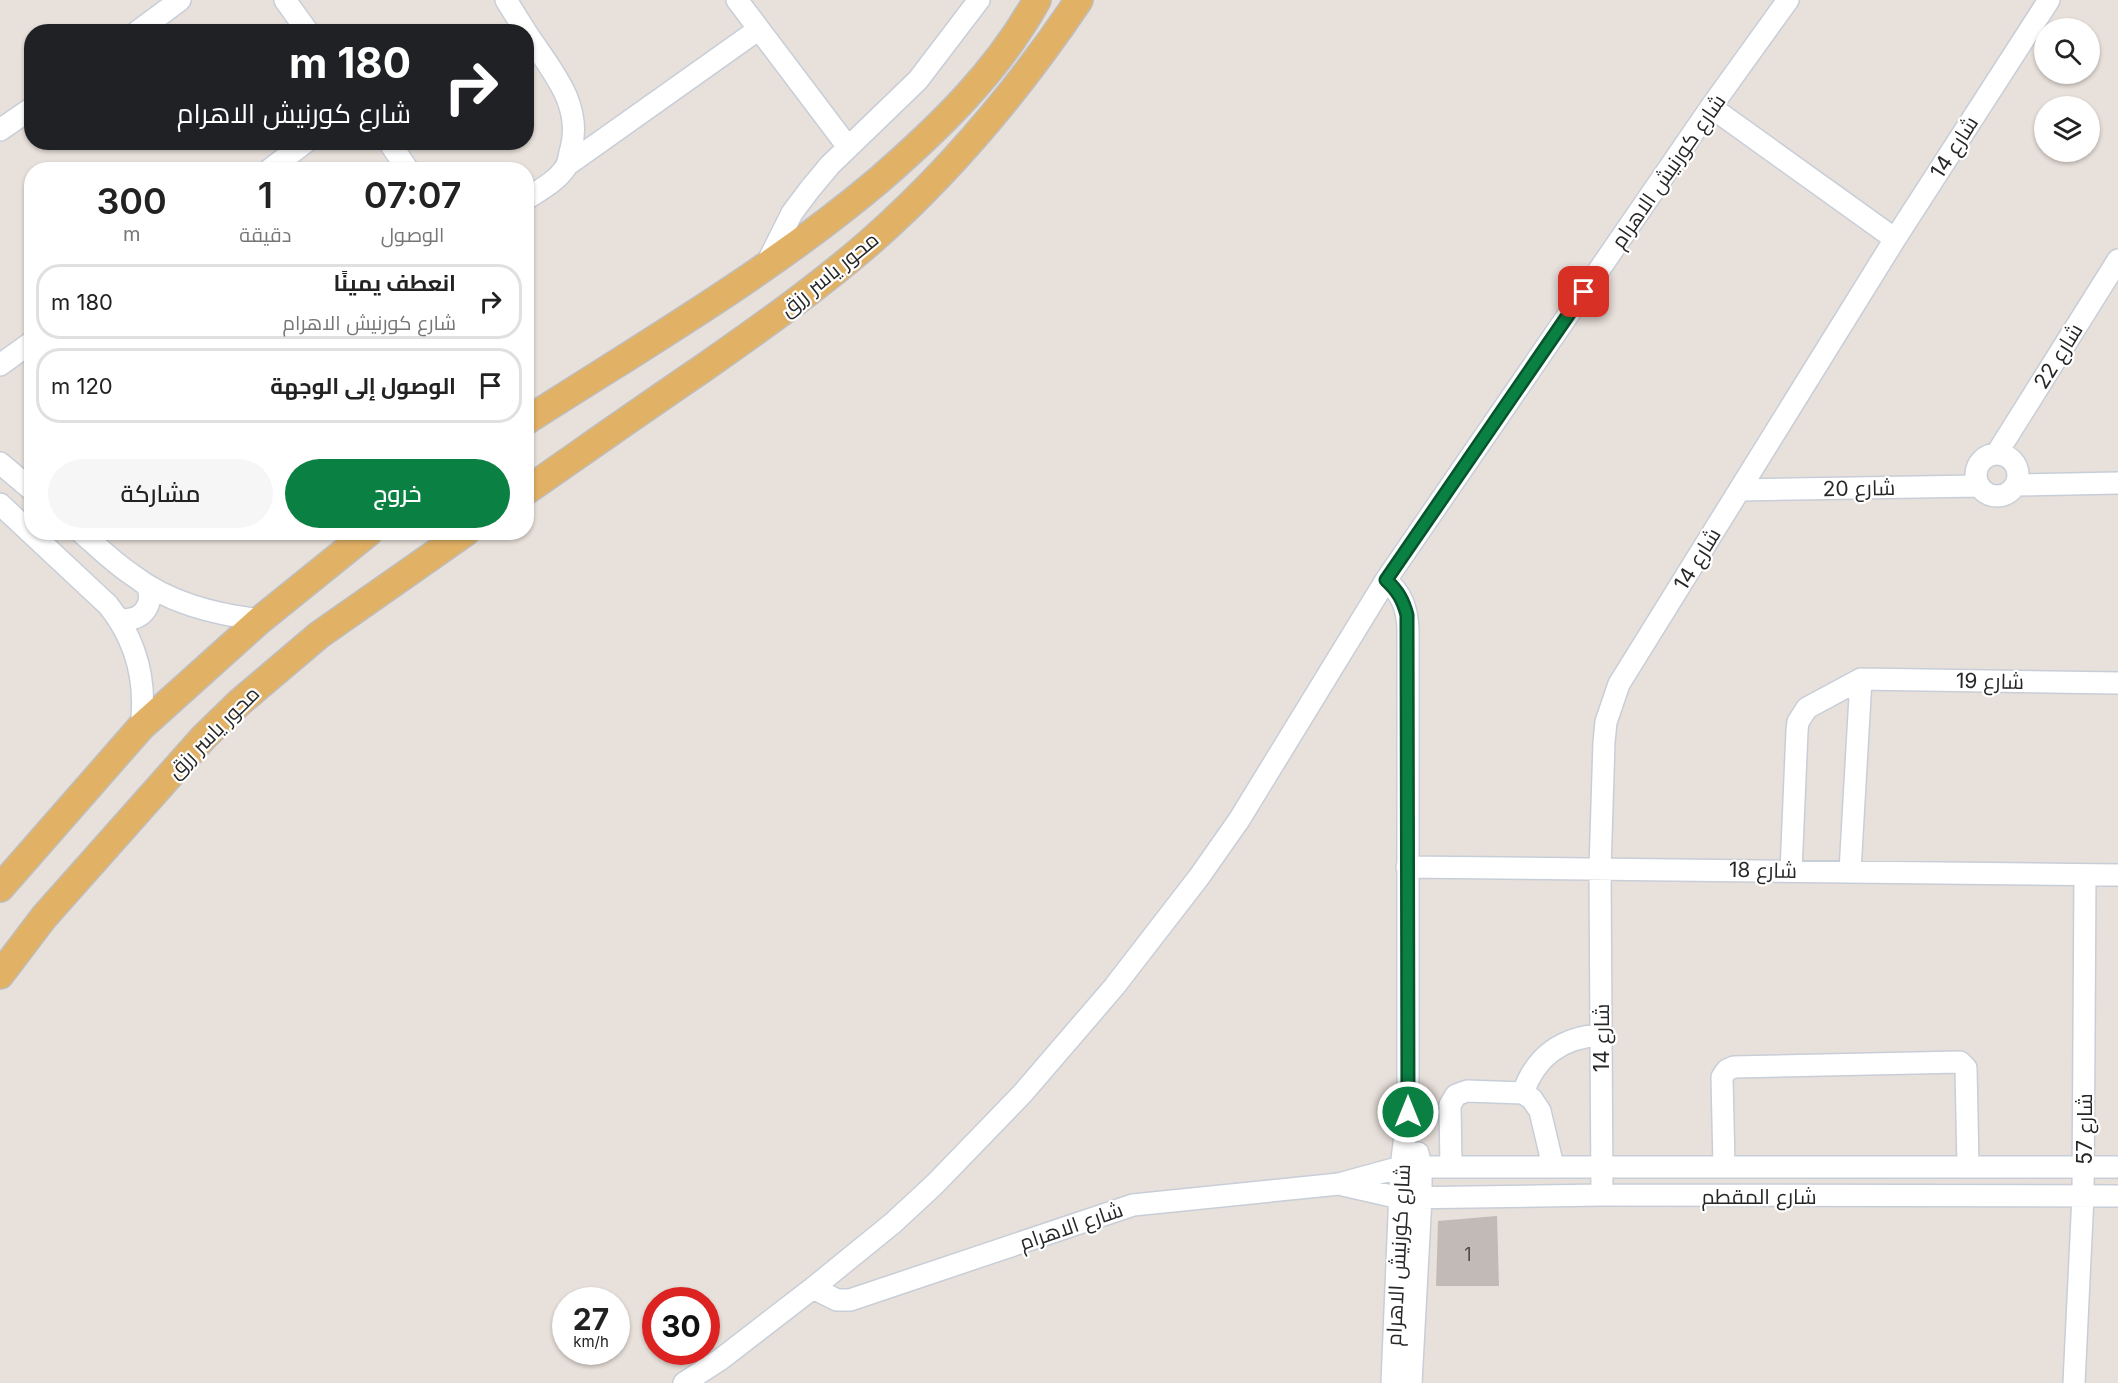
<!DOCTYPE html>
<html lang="ar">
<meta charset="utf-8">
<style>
body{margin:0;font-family:Inter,Cairo,sans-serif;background:#f6f6f6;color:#222;direction:rtl;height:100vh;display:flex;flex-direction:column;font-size:22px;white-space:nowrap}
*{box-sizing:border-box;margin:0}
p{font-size:20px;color:#767676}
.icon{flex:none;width:33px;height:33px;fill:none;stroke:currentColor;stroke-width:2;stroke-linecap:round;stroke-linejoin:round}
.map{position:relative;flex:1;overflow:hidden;direction:ltr}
.sheet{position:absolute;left:24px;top:162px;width:510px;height:378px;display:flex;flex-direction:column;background:#fff;border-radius:24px;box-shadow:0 2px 4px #0004;direction:rtl}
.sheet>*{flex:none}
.banner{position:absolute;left:24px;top:24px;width:510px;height:126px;border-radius:24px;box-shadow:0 2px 4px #0004;direction:rtl;background:#202124;color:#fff;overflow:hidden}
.fabs{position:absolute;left:2034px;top:18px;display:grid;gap:12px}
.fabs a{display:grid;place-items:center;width:66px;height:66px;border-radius:50%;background:#fff;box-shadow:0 2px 4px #0004;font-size:30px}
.speed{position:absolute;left:552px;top:1287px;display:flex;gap:12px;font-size:30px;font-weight:700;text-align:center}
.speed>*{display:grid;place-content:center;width:78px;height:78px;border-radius:50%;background:#fff;box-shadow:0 2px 4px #0004;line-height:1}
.speed small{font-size:15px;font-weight:400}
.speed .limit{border:9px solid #d22;background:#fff;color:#111}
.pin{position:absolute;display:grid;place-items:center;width:51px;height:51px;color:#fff;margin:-26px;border-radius:12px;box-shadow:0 3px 9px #0006}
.me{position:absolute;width:66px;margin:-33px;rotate:0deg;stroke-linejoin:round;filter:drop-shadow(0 0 4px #0008)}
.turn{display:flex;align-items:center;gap:21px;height:126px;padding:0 24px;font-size:27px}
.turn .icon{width:78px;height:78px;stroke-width:2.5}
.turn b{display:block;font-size:42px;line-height:51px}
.eta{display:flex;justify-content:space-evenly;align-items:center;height:102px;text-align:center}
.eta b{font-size:36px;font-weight:600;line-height:42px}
.button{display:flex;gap:12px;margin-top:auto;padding:12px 24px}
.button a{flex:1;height:69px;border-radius:36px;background:#0b8043;color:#fff;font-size:24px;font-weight:600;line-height:69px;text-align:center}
.button a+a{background:#f6f6f6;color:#222}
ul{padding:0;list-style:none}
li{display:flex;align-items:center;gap:18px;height:75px;margin:0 12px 9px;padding:0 12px;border:3px solid #e0e0e0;border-radius:24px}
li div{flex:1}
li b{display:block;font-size:22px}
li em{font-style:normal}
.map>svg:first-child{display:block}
</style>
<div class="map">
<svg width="2118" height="1383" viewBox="0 0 2118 1383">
<rect width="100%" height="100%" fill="#e8e0da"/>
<path fill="#c1bab7" d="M 1497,1216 L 1499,1286 L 1436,1286 L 1438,1221 Z"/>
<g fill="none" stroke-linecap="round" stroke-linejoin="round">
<defs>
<path id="minor" d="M 285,0 L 308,32
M 506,0 L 526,32
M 737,0 L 848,147
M 137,32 L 180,0
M 526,32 C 550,69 583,103 571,149 C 569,154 569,162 566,167 C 557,181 540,190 526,199
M 1711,107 L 1895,239
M 0,130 L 32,108
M 389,142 L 408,170
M 566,166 L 759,29
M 269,170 L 306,142
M 765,267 L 792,213 L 810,189 L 830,165 L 918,80 L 979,0
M 0,365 L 32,342
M 1997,453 L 2118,260
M1976 475a21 21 0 1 1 42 0a21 21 0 1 1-42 0Z
M 0,463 L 32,490
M 2016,485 L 2118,483
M 1740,490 L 1979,486
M 0,504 L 108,605 C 137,641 147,681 141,727
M 81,532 C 97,546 113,562 131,574 C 168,603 214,614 260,620
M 1386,580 C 1402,594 1407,608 1408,629 L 1408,1112 L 1401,1167 L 1392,1383
M 119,619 C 140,623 156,606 147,585
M 1407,867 L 2118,875
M 1791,871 L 1797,731 L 1798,722 L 1807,708 L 1861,679 L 2118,683
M 1850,871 L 1861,679
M 1523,1093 C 1535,1057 1562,1037 1601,1035
M 1451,1166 L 1450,1105 L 1456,1095 L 1467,1091 L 1523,1093 L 1532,1099 L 1540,1111 L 1553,1166
M 1724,1166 L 1722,1077 L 1727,1070 L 1734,1067 L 1960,1062 L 1966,1068 L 1968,1167
M 1343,1185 L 1400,1198 L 1602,1195 L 2118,1196
M 1602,1195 L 1600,869 L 1604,742 L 1606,722 L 1619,684 L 1895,239 L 2049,0
M 813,1288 L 837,1300 L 850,1300 L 1133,1205 L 1339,1184 L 1401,1167 L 2118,1167
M 684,1383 L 721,1359 L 813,1288 L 893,1223 L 935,1184 L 1023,1093 L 1114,987 L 1199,877 L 1239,820 L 1386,580 L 1711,107 L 1788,0
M 1411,1383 L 1421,1198 L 1421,1166 L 1418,1153
M 2074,1383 L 2083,1196 L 2085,875"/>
<path id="major" d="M 526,421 C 646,344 770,272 879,180 C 940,127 998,71 1037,0
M 526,491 C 585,450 643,409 702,369 C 759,329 816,289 869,243 C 950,172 1019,89 1079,0
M 0,888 L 141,727 L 260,620 L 369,532
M 0,975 L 44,917 L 203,738 L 240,702 L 319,635 L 466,532"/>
</defs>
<use href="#minor" stroke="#c8ced8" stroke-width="24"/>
<use href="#major" stroke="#bebebe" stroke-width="30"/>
<use href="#minor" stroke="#fff" stroke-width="21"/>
<use href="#major" stroke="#e1b166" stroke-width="27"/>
</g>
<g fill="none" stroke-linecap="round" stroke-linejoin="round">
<defs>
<path id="route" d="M 1408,1112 L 1407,615 C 1403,600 1398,591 1386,580 L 1584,292"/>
</defs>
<use href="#route" stroke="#07532c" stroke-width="15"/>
<use href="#route" stroke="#0b8043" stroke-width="10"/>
</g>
<g text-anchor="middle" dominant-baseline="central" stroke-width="4.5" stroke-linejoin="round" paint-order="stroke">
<g font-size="18" fill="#4e4c4b">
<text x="1468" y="1254">1</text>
</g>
<g font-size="21" fill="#272727" stroke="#fff">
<text transform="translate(1954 147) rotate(-57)">شارع 14</text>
<text transform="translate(1668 171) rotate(-55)">شارع كورنيش الاهرام</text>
<text transform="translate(829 274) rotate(-39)">محور ياسر رزق</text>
<text transform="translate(2058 356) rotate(-58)">شارع 22</text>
<text transform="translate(1859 488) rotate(-1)">شارع 20</text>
<text transform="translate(1697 559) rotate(-58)">شارع 14</text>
<text transform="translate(1990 681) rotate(1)">شارع 19</text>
<text transform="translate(213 732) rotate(-45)">محور ياسر رزق</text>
<text transform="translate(1763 870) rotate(1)">شارع 18</text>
<text transform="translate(1601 1038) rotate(-90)">شارع 14</text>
<text transform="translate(2084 1129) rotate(-90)">شارع 57</text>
<text x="1759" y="1196">شارع المقطم</text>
<text transform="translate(1071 1226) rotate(-19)">شارع الاهرام</text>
<text transform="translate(1398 1255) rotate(-87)">شارع كورنيش الاهرام</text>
</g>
</g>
</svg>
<div class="fabs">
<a><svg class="icon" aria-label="search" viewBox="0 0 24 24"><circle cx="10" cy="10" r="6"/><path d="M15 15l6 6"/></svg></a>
<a><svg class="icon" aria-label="layers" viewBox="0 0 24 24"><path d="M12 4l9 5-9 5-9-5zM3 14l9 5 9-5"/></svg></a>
</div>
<div class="speed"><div>27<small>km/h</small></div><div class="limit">30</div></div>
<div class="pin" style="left:1584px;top:292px;background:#d93025"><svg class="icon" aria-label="arrive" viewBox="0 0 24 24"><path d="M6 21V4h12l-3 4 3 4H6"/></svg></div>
<svg class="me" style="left:1408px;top:1112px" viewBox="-20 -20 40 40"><circle r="17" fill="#0b8043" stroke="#fff" stroke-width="3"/><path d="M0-11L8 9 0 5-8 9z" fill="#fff"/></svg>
<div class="banner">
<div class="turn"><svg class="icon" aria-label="right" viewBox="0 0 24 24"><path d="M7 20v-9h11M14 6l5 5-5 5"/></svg><div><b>180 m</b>شارع كورنيش الاهرام</div></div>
</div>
<section class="sheet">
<div class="eta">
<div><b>07:07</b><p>الوصول</p></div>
<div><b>1</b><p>دقيقة</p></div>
<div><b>300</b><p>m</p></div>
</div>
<ul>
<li><svg class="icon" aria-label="right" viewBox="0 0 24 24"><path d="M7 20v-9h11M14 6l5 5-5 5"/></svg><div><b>انعطف يمينًا</b><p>شارع كورنيش الاهرام</p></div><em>180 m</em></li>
<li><svg class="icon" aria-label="arrive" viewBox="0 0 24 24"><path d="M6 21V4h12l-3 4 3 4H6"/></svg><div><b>الوصول إلى الوجهة</b></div><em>120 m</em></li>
</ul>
<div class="button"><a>خروج</a><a>مشاركة</a></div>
</section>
</div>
